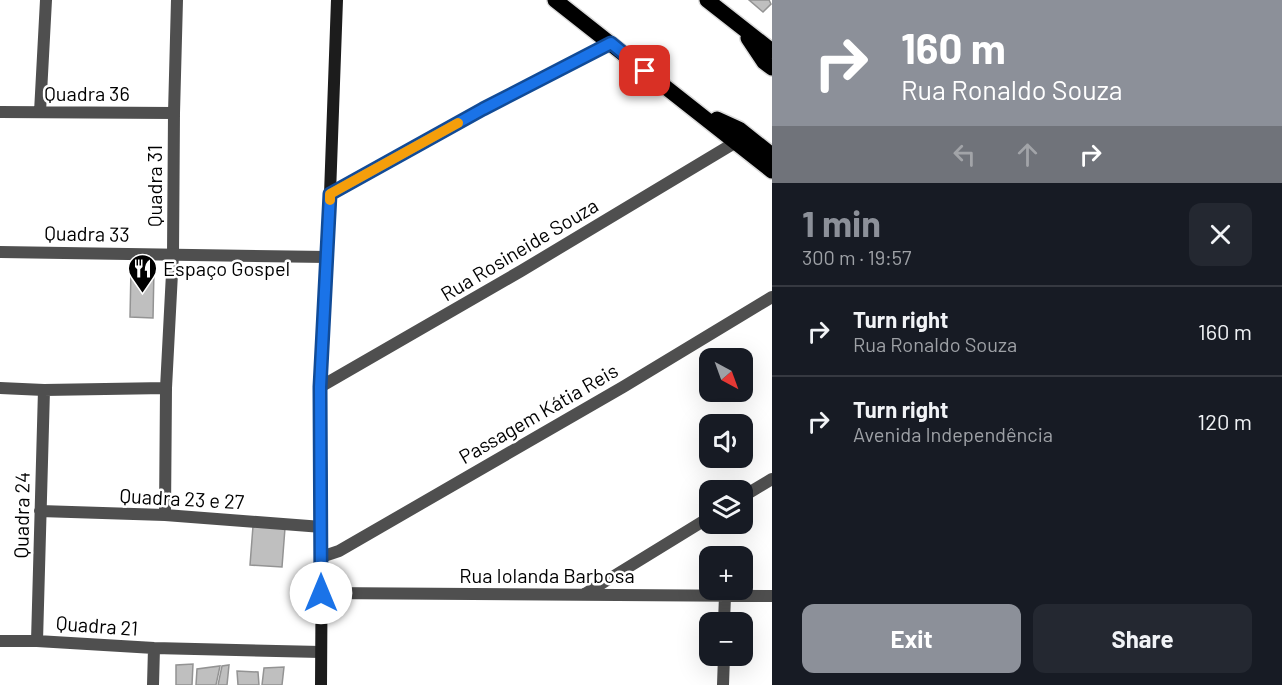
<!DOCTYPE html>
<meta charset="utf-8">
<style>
body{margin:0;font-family:Barlow,sans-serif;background:#242831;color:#f1f3f6;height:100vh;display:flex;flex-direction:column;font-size:22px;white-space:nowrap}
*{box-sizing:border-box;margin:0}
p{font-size:20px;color:#9ea1a6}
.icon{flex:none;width:33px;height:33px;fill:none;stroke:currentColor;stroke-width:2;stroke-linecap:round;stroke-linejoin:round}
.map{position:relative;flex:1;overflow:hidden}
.side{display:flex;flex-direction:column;background:#171b24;width:510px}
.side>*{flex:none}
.banner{background:#8c9099;color:#fff;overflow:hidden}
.needle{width:39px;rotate:139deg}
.buttons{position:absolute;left:699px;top:348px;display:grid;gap:12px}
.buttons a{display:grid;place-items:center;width:54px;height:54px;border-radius:12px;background:#171b24;box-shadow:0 6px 24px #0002;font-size:30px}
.pin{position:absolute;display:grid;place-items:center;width:51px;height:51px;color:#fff;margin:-26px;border-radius:12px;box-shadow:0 3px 9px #0006}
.me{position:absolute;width:66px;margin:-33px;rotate:0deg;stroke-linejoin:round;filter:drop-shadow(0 0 4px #0008)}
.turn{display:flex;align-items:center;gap:21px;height:126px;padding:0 30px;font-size:27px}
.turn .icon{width:78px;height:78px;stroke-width:2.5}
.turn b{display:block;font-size:42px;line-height:51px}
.lanes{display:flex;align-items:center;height:57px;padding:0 30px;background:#0003;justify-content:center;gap:30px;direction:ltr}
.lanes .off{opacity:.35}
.round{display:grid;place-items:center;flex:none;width:63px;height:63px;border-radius:12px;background:#242831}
.summary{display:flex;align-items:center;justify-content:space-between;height:102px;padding:0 30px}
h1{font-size:36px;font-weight:700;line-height:45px;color:#8c9099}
.button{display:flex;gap:12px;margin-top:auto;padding:12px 30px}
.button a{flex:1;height:69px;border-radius:12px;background:#8c9099;color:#fff;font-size:24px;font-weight:700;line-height:69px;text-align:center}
.button a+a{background:#242831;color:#f1f3f6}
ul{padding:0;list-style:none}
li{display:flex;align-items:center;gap:18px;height:90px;padding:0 30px;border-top:2px solid #363941}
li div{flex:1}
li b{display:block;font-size:22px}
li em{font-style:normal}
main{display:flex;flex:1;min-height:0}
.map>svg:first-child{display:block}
</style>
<main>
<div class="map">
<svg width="772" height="685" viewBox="0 0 772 685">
<rect width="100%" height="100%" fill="#fff"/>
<path fill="#bfbfbf" stroke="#939393" stroke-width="1.5" d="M 749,0 L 769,0 L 771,4 L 763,12 Z
M 131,269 L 154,269 L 153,318 L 130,317 Z
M 253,526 L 285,528 L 282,567 L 250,565 Z
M 193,664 L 192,685 L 176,685 L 176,665 Z
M 229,665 L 227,685 L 218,685 L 222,666 Z
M 220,666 L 216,685 L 196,685 L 197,669 Z
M 284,667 L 282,685 L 262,685 L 264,668 Z
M 237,671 L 258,672 L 259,685 L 238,685 Z"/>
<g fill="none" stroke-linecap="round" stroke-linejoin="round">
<defs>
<path id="primary" d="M 555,0 L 772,171
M 707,0 L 772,51
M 748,38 L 764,62 L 772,68
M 717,119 L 739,129 L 772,155"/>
</defs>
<use href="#primary" stroke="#dbdbdb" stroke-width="18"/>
<path stroke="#4f4f4f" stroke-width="12" d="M 0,112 L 174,113
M 40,112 L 46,0
M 330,194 L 483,109 L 611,43
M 320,387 L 521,271 L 736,142
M 0,388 L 44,390 L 166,388
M 742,497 L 772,479
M 40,511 L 165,515 L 322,527
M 165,515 L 166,388 L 173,254 L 174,113 L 177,0
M 321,557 L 339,551 L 623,387 L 772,297
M 321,593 L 772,596
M 583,595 L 710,517
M 724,622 L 725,596
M 0,641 L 37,641 L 154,648 L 321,652
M 37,641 L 44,390
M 153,685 L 154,648
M 723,685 L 724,656"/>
<path stroke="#4f4f4f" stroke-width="12" d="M 0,252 L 327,257"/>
<path stroke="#1c1c1c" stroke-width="12" d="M 321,685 L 322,527 L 320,387 L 330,194 L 337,0"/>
<use href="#primary" stroke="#000" stroke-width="15"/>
</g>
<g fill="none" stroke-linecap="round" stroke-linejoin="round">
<defs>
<path id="route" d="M 321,593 L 320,387 L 330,194 L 483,109 L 611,43 L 645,71"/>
</defs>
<use href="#route" stroke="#114b97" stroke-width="15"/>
<use href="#route" stroke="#1a73e8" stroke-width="10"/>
<path stroke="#f59e0b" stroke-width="10" d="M 330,200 L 330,194 L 458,123"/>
</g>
<defs>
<symbol id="restaurant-pin" viewBox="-11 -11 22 30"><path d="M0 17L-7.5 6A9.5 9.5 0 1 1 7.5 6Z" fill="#000" stroke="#fff"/><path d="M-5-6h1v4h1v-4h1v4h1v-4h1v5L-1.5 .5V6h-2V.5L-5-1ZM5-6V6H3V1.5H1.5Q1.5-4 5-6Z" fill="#fff"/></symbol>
</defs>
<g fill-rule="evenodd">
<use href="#restaurant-pin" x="126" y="252" width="33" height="45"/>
</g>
<g text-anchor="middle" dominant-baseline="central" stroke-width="5" stroke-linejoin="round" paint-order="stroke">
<g font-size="20" fill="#000" stroke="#fff">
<text x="87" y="93">Quadra 36</text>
<text transform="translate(154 186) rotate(-90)">Quadra 31</text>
<text transform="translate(87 233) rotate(1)">Quadra 33</text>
<text transform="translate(519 249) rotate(-31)">Rua Rosineide Souza</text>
<text transform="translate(538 413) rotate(-30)">Passagem Kátia Reis</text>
<text transform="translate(182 498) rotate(3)">Quadra 23 e 27</text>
<text transform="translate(21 515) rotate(-89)">Quadra 24</text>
<text x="547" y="575">Rua Iolanda Barbosa</text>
<text transform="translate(97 625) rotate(4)">Quadra 21</text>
</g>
<g font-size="20" fill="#000" stroke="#fff" text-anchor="start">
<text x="163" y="268">Espaço Gospel</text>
</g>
</g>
</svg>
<div class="buttons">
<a><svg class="needle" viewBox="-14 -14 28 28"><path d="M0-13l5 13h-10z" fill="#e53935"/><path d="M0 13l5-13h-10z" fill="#9ea1a6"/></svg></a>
<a><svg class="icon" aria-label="sound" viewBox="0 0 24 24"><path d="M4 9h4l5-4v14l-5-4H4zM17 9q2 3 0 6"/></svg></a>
<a><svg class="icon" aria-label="layers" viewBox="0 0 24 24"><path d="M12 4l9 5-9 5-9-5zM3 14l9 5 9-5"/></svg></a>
<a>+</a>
<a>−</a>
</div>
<div class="pin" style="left:645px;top:71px;background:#d93025"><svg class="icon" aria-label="arrive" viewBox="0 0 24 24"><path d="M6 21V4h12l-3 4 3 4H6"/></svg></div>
<svg class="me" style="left:321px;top:593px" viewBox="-20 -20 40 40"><circle r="19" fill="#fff"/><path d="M0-13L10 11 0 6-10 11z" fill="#1a73e8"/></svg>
</div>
<section class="side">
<div class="banner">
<div class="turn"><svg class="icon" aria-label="right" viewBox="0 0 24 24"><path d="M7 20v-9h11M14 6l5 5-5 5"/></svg><div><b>160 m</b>Rua Ronaldo Souza</div></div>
<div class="lanes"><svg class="icon off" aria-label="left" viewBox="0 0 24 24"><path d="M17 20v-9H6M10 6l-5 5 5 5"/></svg><svg class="icon off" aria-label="ahead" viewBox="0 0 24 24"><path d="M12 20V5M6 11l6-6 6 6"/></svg><svg class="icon" aria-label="right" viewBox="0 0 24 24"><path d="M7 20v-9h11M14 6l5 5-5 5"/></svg></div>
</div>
<div class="summary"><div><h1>1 min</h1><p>300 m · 19:57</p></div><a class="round"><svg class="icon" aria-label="close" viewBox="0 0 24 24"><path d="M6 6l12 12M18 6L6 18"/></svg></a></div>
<ul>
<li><svg class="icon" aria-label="right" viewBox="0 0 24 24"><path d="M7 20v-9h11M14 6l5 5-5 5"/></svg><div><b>Turn right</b><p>Rua Ronaldo Souza</p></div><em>160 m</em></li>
<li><svg class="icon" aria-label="right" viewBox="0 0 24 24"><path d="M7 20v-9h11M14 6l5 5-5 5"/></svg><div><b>Turn right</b><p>Avenida Independência</p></div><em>120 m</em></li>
</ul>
<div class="button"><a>Exit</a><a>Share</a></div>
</section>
</main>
